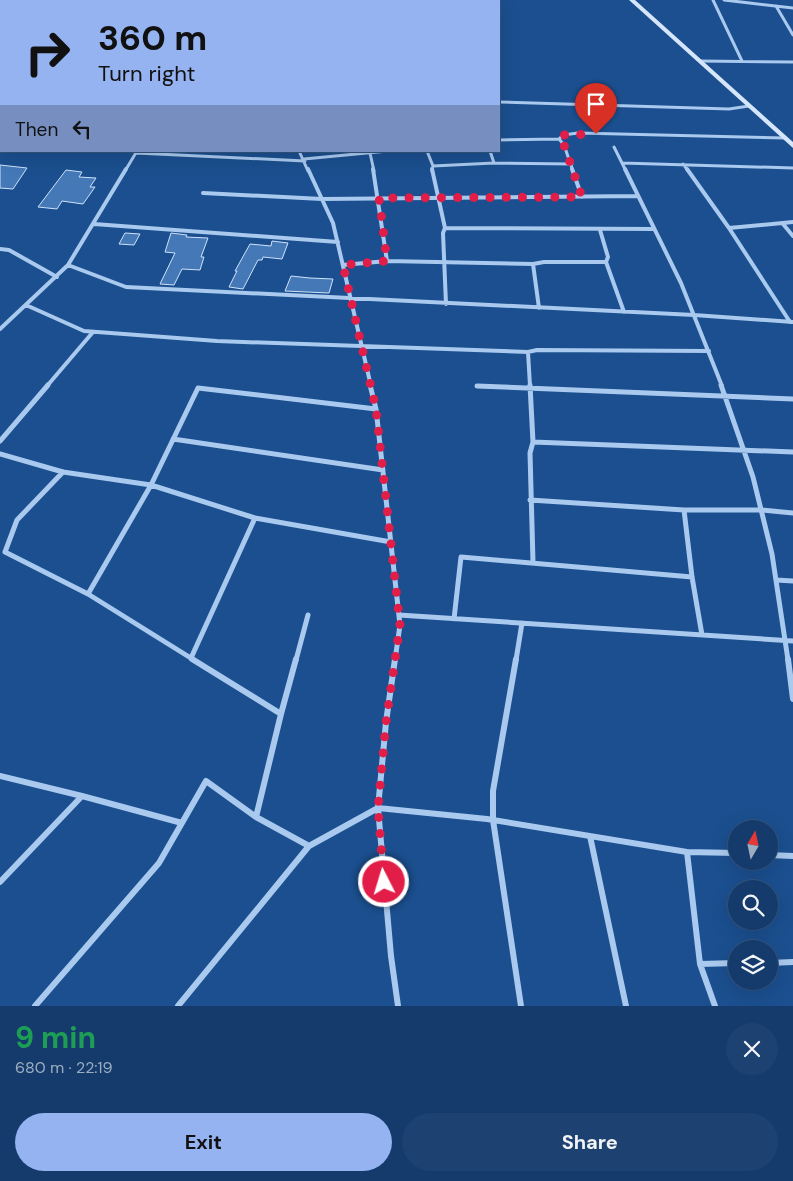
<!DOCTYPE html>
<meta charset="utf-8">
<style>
body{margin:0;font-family:"DM Sans",sans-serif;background:#1d4271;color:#f1f3f6;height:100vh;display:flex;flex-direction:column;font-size:19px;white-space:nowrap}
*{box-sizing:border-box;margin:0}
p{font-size:16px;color:#9dadc1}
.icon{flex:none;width:28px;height:28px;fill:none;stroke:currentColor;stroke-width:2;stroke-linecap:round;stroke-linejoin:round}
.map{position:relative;height:1006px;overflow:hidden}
.drawer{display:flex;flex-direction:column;background:#143b6b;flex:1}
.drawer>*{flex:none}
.guide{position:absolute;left:0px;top:0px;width:500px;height:152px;box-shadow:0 5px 20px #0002,0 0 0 1px #33557e;background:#95b2f1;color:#111;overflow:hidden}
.needle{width:32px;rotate:9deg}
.buttons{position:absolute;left:728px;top:820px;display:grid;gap:10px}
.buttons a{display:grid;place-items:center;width:50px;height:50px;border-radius:50%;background:#143b6b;box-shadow:0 5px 20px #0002,0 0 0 1px #33557e;font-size:25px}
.pin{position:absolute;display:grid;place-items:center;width:42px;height:42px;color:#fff;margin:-51px -21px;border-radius:50% 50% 50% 0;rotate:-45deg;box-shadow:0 0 5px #0007}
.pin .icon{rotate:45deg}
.me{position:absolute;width:55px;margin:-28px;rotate:355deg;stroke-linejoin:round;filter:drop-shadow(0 0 4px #0008)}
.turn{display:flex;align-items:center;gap:18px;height:105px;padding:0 15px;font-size:22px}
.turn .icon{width:65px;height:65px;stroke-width:2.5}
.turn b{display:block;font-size:35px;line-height:42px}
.then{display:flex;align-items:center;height:48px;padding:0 15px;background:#0003;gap:10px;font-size:19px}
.round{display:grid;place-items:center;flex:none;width:52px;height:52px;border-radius:26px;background:#1d4271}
.headline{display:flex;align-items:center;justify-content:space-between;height:85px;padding:0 15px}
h1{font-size:30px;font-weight:700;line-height:38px;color:#1e9e55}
.primary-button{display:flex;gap:10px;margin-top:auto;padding:10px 15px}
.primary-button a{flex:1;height:58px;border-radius:30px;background:#95b2f1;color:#111;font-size:20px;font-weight:700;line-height:58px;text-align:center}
.primary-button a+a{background:#1d4271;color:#f1f3f6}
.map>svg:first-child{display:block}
</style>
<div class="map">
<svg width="793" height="1006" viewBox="0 0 793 1006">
<rect width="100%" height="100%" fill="#1b4f8f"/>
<path fill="#4478b7" stroke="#cfe3fa" d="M 0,165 L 27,168 L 13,189 L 0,188 Z
M 66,170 L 82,172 L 79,177 L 96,178 L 90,187 L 95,187 L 83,204 L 62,201 L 57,209 L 38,207 Z
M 125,233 L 140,234 L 134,245 L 119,244 Z
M 171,233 L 187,235 L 186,237 L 208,238 L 201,257 L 204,257 L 200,270 L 182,269 L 174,285 L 160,284 L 175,253 L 165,252 Z
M 272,241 L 288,243 L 282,259 L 263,257 L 262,260 L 258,260 L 243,289 L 229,287 L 237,271 L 235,271 L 250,244 L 271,246 Z
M 291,276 L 310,278 L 333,279 L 329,293 L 285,291 Z"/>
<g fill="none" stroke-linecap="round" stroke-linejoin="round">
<path stroke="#a9c9ee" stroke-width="3" d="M 713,0 L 742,61
M 724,0 L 793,8
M 776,6 L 793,35
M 700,61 L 793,62
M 499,102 L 729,109 L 749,106
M 0,108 L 1,106
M 559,139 L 564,145 L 573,171
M 499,140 L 559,139 L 563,135 L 578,133 L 785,138
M 614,147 L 626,171
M 299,151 L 308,171
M 427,151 L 433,166 L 432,171
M 490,151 L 494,163
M 136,153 L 305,161
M 370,153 L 374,171
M 304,159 L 388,151
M 622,163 L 793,168
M 683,164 L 688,171
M 433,166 L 494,163 L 572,164
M 125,171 L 137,151"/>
<path stroke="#a9c9ee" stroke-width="4" d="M 308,169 L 333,223 L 371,386
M 373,169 L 387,261
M 432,169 L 445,228 L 443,233 L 446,304
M 572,169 L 582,197
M 625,169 L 681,283 L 722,386
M 687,169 L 729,228 L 790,322
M 203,193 L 322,199 L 637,196
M 94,224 L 338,242
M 783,224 L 793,236
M 445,228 L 654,229
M 729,228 L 793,222
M 600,230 L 608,257 L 606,262 L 624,312
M 0,249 L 9,250 L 57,277
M 533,264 L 539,308
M 68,265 L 126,287 L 694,315 L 793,322
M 343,265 L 387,261 L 533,264 L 544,262 L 606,262
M 26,305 L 84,331 L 217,341 L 528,352 L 537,350 L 709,351
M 0,329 L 68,265 L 126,169
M 528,352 L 530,386
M 47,386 L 93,332
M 477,386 L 484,386"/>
<path stroke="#a9c9ee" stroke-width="5" d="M 370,385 L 376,409 L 400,625 L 395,660
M 530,385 L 533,442 L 530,453 L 533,562
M 721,385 L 753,477 L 772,554 L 788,660
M 477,386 L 793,399
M 173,439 L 383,470
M 0,441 L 48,385
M 533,442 L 793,452
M 0,454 L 63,472 L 151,485 L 255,518 L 391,542
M 63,472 L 17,520 L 5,552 L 88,594
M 530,500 L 684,510 L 761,510 L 793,513
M 684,510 L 692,577 L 702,635
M 776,580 L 793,581
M 399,615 L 793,641
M 454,619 L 461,557 L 692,577
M 191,658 L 255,518
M 194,660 L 88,594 L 151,485 L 198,388 L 376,409
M 296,660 L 308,615
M 516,660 L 522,623"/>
<path stroke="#a9c9ee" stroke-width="6" d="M 395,659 L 386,722 L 378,808 L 391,956 L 398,1006
M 516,659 L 493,791 L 493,820 L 521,1006
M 788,659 L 793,699
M 281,714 L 296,659
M 0,776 L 82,796
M 256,817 L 309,846 L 378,808 L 487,819 L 687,852 L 736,853
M 590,836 L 626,1006
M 687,852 L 700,964 L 715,1006
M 769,855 L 793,856
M 0,882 L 82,796 L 182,823
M 769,963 L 793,962
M 700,964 L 736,963
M 35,1006 L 159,863 L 206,781 L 256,817 L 281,714 L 192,659
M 178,1006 L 309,846"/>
<path fill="#d6e6fa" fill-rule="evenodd" d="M 629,0 L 635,0 L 793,142 L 793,148 Z"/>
</g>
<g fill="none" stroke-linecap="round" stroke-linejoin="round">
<path stroke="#e11d48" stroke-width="9" stroke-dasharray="0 16.2" d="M 384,882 L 378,808 L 386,722 L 400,625 L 376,409 L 343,265 L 387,261 L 379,198 L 582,197 L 564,145 L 559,139 L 563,135 L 596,134"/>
</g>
</svg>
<div class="buttons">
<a><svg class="needle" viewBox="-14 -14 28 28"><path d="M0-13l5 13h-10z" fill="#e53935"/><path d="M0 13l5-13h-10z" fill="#9dadc1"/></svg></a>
<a><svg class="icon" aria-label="search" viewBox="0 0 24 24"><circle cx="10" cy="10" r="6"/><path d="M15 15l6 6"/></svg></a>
<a><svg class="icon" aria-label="layers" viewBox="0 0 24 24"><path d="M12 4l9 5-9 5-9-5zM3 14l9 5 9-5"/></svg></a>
</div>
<div class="pin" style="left:596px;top:134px;background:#d93025"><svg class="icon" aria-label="arrive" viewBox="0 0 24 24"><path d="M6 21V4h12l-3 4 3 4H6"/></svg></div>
<svg class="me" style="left:384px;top:882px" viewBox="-20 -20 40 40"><circle r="17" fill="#e11d48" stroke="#fff" stroke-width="3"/><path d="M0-11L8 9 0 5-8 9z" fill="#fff"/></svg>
<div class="guide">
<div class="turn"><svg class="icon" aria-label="right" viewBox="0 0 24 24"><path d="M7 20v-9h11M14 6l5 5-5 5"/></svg><div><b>360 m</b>Turn right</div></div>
<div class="then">Then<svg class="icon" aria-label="left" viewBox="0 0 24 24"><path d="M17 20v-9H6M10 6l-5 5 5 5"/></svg></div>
</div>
</div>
<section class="drawer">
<div class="headline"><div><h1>9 min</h1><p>680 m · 22:19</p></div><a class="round"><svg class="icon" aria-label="close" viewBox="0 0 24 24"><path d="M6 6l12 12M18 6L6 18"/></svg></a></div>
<div class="primary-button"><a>Exit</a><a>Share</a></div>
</section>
